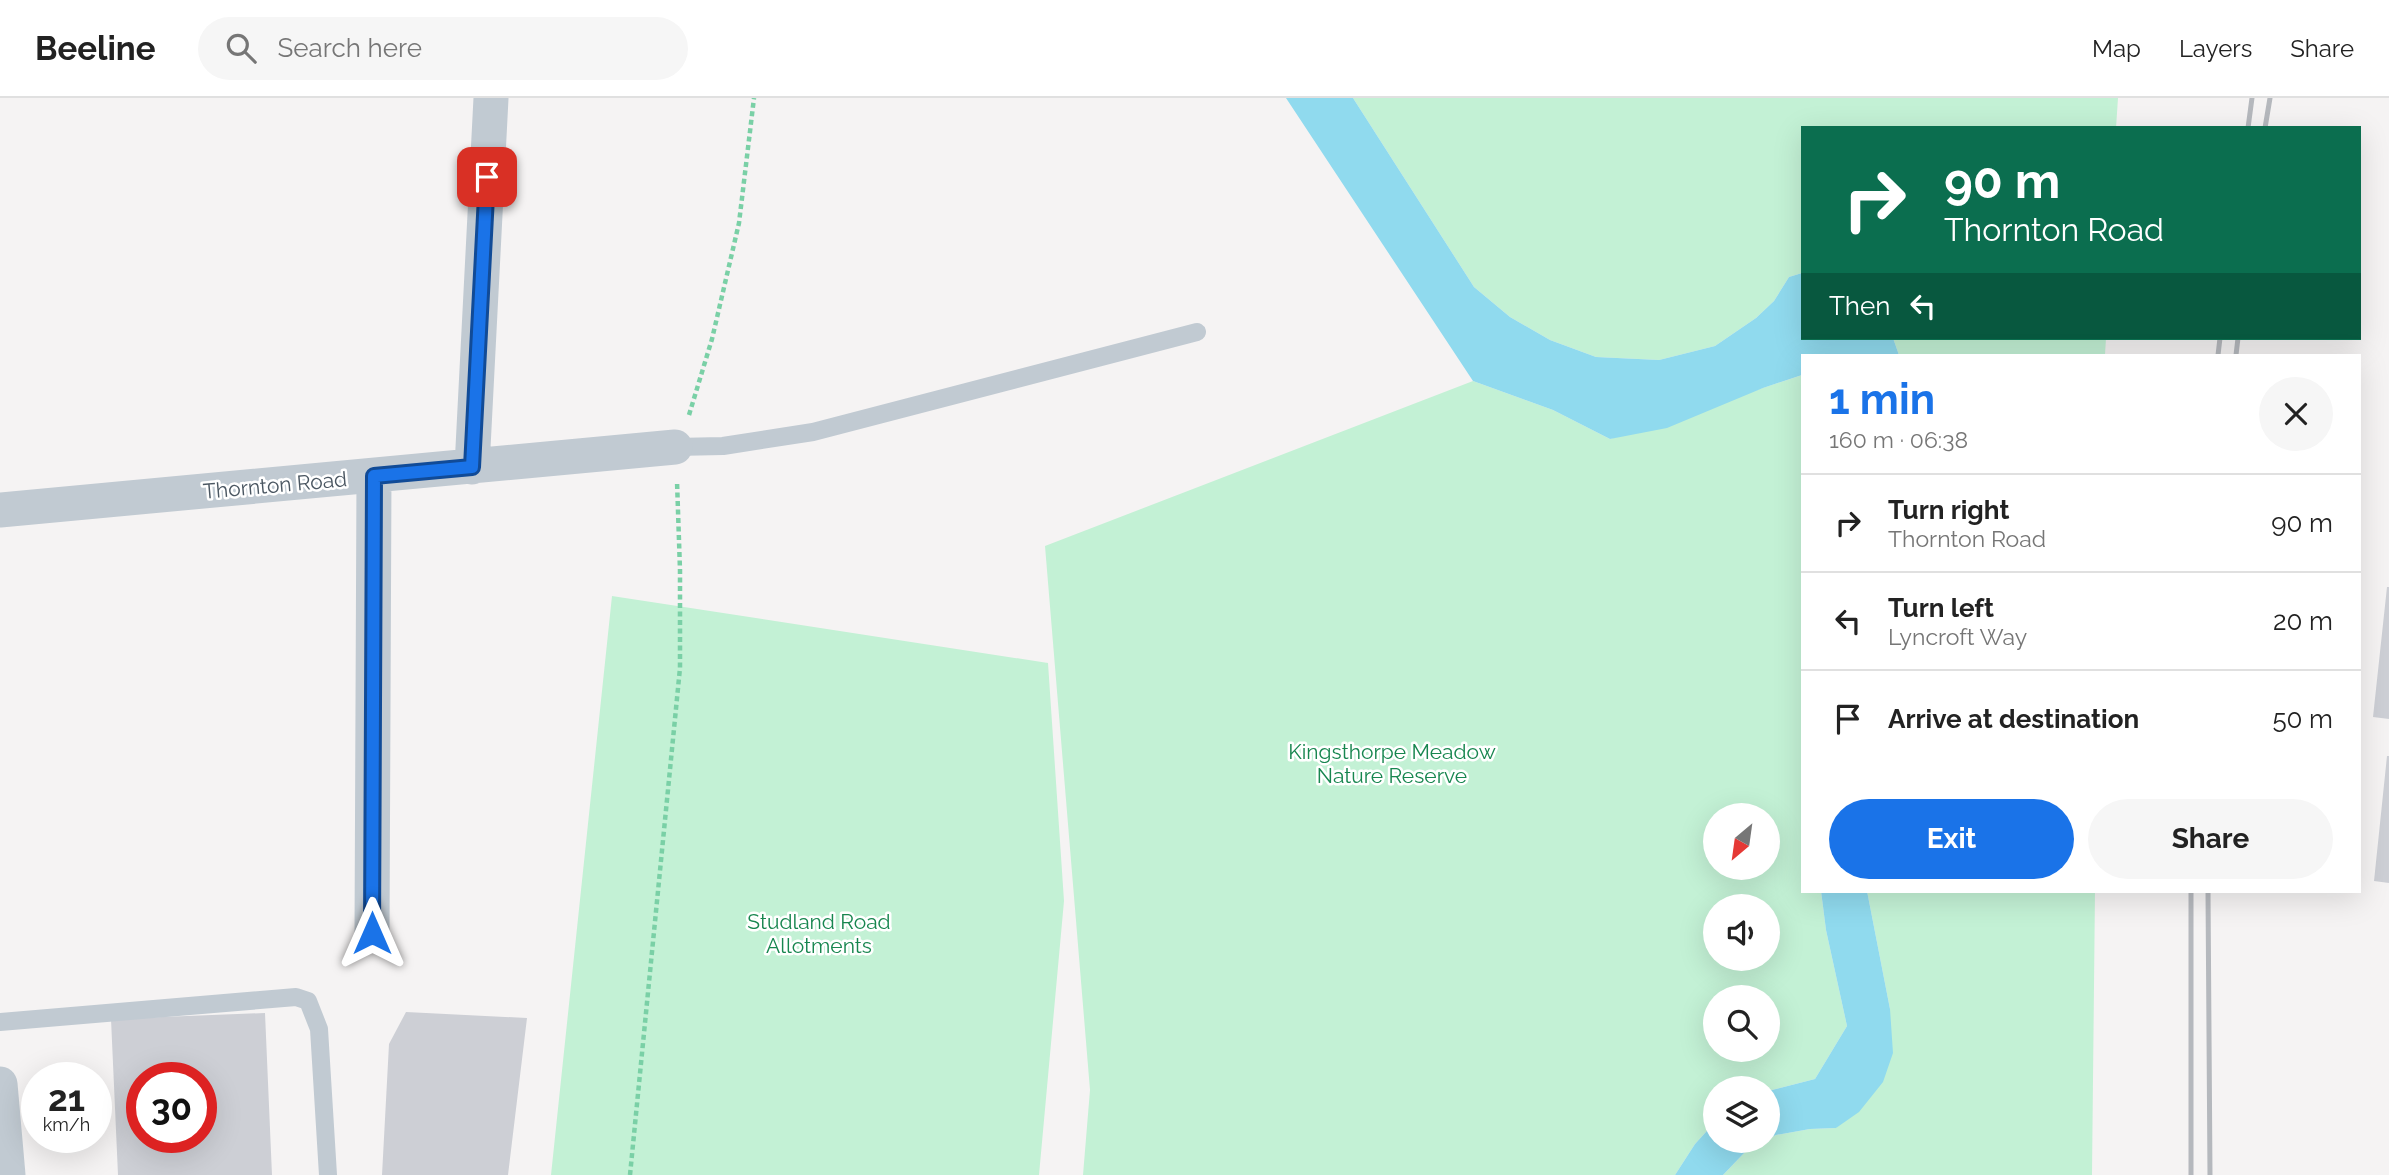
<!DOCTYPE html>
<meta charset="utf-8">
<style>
body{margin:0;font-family:Raleway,sans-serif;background:#f6f6f6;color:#222;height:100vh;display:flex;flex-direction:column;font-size:26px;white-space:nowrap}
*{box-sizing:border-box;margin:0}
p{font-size:23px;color:#767676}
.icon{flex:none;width:38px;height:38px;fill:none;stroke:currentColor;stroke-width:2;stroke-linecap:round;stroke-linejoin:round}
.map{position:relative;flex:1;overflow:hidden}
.details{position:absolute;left:1801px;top:256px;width:560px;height:539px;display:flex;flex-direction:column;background:#fff;border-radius:0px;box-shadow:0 7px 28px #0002}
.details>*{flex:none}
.guide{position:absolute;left:1801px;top:28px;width:560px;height:214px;border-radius:0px;box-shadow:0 7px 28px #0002;background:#0b6e4f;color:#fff;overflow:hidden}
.needle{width:46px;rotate:209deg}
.controls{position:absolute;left:1703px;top:705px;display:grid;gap:14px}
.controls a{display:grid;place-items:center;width:77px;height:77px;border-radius:50%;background:#fff;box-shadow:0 7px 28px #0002;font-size:35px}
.speed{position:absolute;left:21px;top:964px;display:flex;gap:14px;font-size:35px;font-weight:700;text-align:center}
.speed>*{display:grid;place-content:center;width:91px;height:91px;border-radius:50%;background:#fff;box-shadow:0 7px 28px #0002;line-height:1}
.speed small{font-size:18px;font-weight:400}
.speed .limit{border:10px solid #d22;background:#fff;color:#111}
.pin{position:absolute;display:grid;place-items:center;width:60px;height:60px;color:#fff;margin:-30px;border-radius:14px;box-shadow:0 4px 10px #0006}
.me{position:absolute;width:77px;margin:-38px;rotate:0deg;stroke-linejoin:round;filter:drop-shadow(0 0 5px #0008)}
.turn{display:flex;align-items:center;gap:24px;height:147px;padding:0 28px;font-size:32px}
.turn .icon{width:91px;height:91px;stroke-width:2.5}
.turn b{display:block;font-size:49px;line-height:60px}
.then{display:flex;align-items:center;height:66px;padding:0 28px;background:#0003;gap:14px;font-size:26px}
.round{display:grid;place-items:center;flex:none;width:74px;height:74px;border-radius:37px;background:#f6f6f6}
.overview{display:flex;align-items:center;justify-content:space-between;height:119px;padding:0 28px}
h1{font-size:42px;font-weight:700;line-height:52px;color:#1a73e8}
.cta{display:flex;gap:14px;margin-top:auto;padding:14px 28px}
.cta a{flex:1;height:80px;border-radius:42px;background:#1a73e8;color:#fff;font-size:28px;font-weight:700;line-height:80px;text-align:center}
.cta a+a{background:#f6f6f6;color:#222}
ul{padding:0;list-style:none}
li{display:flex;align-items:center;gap:21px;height:98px;padding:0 28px;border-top:2px solid #e0e0e0}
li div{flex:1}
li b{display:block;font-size:26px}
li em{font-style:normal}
header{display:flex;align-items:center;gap:42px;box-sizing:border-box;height:98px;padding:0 35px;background:#fff;border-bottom:2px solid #e0e0e0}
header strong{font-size:33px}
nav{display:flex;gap:38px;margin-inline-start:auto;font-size:24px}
.search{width:490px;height:63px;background:#f6f6f6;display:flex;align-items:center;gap:18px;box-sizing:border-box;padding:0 24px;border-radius:38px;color:#767676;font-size:26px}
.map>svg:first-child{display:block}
</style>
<header>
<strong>Beeline</strong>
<div class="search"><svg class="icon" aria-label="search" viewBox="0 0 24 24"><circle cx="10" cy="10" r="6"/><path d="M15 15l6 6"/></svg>Search here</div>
<nav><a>Map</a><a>Layers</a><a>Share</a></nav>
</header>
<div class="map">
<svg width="2389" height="1077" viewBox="0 0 2389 1077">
<rect width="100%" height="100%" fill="#f5f3f3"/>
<path fill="#c3f1d5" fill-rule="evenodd" d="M 1353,0 L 2118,0 L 2116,30 L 1802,30 L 1802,175 L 1789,179 L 1774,203 L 1756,220 L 1715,248 L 1659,262 L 1596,259 L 1550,242 L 1510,219 L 1474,189 Z
M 1893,240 L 2106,240 L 2105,257 L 1899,257 Z
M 1802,277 L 1802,793 L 1821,793 L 1826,832 L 1847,928 L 1815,981 L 1768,993 L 1768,990 L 1715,990 L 1715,1024 L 1695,1046 L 1675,1077 L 1083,1077 L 1090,992 L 1045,448 L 1473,283 L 1553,312 L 1610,341 ZM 1715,718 L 1768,718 L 1768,770 L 1715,770 ZM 1715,808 L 1768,808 L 1768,861 L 1715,861 ZM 1715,900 L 1768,900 L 1768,952 L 1715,952 Z
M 612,498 L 1048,565 L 1064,803 L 1039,1077 L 551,1077 Z
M 1867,793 L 2095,793 L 2092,1077 L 1723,1077 L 1747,1052 L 1776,1037 L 1810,1031 L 1836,1030 L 1890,911 Z"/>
<path fill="#90daee" d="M 1286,0 L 1353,0 L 1474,189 L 1510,219 L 1550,242 L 1596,259 L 1659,262 L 1715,248 L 1756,220 L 1774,203 L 1789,179 L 1802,175 L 1802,240 L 1893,240 L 1899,257 L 1802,257 L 1802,277 L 1763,290 L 1667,330 L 1610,341 L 1553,312 L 1473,283 Z
M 1821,793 L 1867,793 L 1890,911 L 1893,955 L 1883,984 L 1859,1014 L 1836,1030 L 1810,1031 L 1776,1037 L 1768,1041 L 1768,993 L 1815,981 L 1847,928 L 1826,832 Z
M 1715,1024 L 1715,1043 L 1764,1043 L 1747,1052 L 1723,1077 L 1675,1077 L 1695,1046 Z"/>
<path fill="#cdcfd5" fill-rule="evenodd" d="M 2387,489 L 2389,489 L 2389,621 L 2373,619 Z
M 2387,658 L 2389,658 L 2389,785 L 2374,783 Z
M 406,914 L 527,920 L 508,1077 L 382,1077 L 389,946 Z
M 265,915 L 272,1077 L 118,1077 L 111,921 ZM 142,980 L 201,980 L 201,1040 L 142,1040 Z"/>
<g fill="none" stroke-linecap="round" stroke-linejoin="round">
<path stroke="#7ad0a6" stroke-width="4.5" stroke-dasharray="5 3.5" stroke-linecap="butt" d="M 689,317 L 712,241 L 739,125 L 754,0
M 630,1077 L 680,570 L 680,472 L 677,383"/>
<path stroke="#c1cad2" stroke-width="18" d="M 675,349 L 723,348 L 813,334 L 1197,234
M 0,924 L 296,899 L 308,903 L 319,931 L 328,1077"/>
<path stroke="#c1cad2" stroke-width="35" d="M 472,369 L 491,0
M 0,412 L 675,349
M 372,835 L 374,378
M 0,986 L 8,1077"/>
<path stroke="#b5b8bd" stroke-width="5" d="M 2248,30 L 2252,0
M 2265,30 L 2270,0
M 2218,257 L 2220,240
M 2236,257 L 2238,240
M 2191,793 L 2191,1077
M 2208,793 L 2210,1077"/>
</g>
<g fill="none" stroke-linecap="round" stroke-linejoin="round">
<defs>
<path id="route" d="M 372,835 L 374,378 L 472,369 L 487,79"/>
</defs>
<use href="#route" stroke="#114b97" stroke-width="18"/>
<use href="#route" stroke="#1a73e8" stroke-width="12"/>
</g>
<g text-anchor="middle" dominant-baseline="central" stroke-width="5" stroke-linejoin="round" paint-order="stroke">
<g font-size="21" fill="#4a5661" stroke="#fff">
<text transform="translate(275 387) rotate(-5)">Thornton Road</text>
</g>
<g font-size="21" fill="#17864f" stroke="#fff">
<text x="1392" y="653">Kingsthorpe Meadow<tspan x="1392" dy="24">Nature Reserve</tspan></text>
<text x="819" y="823">Studland Road<tspan x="819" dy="24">Allotments</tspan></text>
</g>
</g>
</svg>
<div class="controls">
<a><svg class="needle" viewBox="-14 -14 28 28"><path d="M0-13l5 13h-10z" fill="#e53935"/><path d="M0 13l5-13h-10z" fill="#767676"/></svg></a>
<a><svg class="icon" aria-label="sound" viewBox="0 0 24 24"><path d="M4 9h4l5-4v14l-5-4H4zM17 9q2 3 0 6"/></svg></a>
<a><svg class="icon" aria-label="search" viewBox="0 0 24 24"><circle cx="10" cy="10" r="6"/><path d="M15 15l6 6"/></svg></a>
<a><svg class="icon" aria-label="layers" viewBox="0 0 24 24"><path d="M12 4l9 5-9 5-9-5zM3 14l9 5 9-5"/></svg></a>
</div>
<div class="speed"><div>21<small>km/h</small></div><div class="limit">30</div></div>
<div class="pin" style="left:487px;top:79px;background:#d93025"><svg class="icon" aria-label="arrive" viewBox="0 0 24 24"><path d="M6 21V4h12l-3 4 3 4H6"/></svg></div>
<svg class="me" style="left:372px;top:835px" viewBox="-20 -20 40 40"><path d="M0-17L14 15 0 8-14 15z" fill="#1a73e8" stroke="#fff" stroke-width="4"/></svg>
<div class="guide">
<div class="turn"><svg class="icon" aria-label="right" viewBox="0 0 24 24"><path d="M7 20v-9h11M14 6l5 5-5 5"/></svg><div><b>90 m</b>Thornton Road</div></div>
<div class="then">Then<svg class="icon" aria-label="left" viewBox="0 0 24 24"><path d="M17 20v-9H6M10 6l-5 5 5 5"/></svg></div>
</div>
<section class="details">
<div class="overview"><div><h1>1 min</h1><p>160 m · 06:38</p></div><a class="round"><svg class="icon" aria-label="close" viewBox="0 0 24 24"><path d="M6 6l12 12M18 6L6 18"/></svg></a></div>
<ul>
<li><svg class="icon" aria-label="right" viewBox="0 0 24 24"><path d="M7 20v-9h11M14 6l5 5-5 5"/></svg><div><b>Turn right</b><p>Thornton Road</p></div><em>90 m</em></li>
<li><svg class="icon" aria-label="left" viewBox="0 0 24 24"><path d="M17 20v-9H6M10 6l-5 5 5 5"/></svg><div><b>Turn left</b><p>Lyncroft Way</p></div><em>20 m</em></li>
<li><svg class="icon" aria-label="arrive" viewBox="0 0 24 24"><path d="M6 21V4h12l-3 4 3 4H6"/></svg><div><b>Arrive at destination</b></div><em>50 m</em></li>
</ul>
<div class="cta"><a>Exit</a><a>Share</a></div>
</section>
</div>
